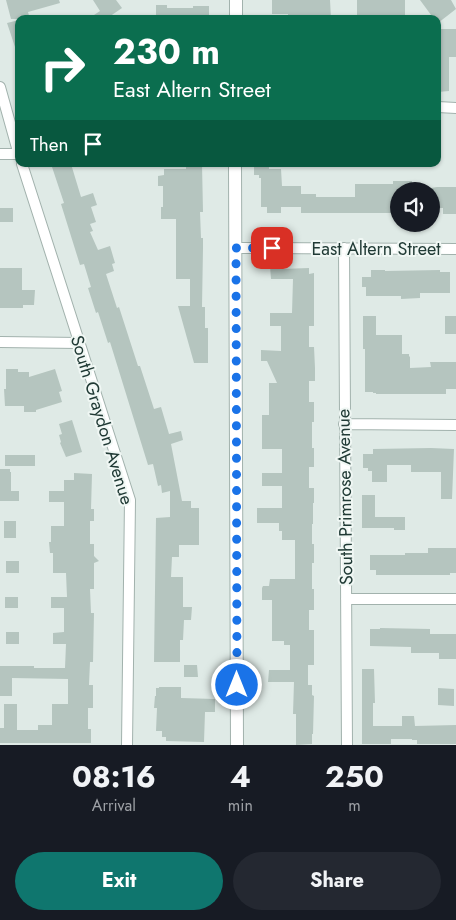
<!DOCTYPE html>
<style>
body{margin:0;font-family:Jost,sans-serif;background:#242831;color:#f1f3f6;height:100vh;display:flex;flex-direction:column;font-size:19px;white-space:nowrap}
*{box-sizing:border-box;margin:0}
p{font-size:16px;color:#9ea1a6}
.icon{flex:none;width:28px;height:28px;fill:none;stroke:currentColor;stroke-width:2;stroke-linecap:round;stroke-linejoin:round}
.map{position:relative;height:745px;overflow:hidden}
.side{display:flex;flex-direction:column;background:#171b24;flex:1}
.side>*{flex:none}
.guide{position:absolute;left:15px;top:15px;width:426px;height:152px;border-radius:10px;box-shadow:0 1px 4px #0004;background:#0b6e4f;color:#fff;overflow:hidden}
.fabs{position:absolute;left:390px;top:182px;display:grid;gap:10px}
.fabs a{display:grid;place-items:center;width:50px;height:50px;border-radius:50%;background:#171b24;box-shadow:0 1px 4px #0004;font-size:25px}
.pin{position:absolute;display:grid;place-items:center;width:42px;height:42px;color:#fff;margin:-21px;border-radius:10px;box-shadow:0 2px 8px #0006}
.me{position:absolute;width:55px;margin:-28px;rotate:0deg;stroke-linejoin:round;filter:drop-shadow(0 0 4px #0008)}
.turn{display:flex;align-items:center;gap:18px;height:105px;padding:0 15px;font-size:22px}
.turn .icon{width:65px;height:65px;stroke-width:2.5}
.turn b{display:block;font-size:35px;line-height:42px}
.then{display:flex;align-items:center;height:48px;padding:0 15px;background:#0003;gap:10px;font-size:19px}
.eta{display:flex;justify-content:space-evenly;align-items:center;height:85px;text-align:center}
.eta b{font-size:30px;font-weight:700;line-height:35px}
.cta{display:flex;gap:10px;margin-top:auto;padding:10px 15px}
.cta a{flex:1;height:58px;border-radius:30px;background:#0f766e;color:#fff;font-size:20px;font-weight:700;line-height:58px;text-align:center}
.cta a+a{background:#242831;color:#f1f3f6}
.map>svg:first-child{display:block}
</style>
<div class="map">
<svg width="456" height="745" viewBox="0 0 456 745">
<rect width="100%" height="100%" fill="#dfeae6"/>
<path fill="#b5c5bf" d="M 6,0 L 59,0 L 60,3 L 28,12 L 30,19 L 11,19 Z
M 93,0 L 116,0 L 122,8 L 106,19 L 88,19 L 100,11 Z
M 272,0 L 330,0 L 331,19 L 288,19 L 288,14 L 272,14 Z
M 357,0 L 405,0 L 405,15 L 357,15 Z
M 420,0 L 451,0 L 456,9 L 438,23 L 438,19 L 434,19 Z
M 156,5 L 167,5 L 167,8 L 193,8 L 193,6 L 209,6 L 209,19 L 156,19 Z
M 19,20 L 19,52 L 17,53 L 7,23 Z
M 438,29 L 456,29 L 456,57 L 449,57 L 449,91 L 438,92 Z
M 51,164 L 71,164 L 81,197 L 93,193 L 97,205 L 91,207 L 96,222 L 90,224 L 93,231 L 90,232 L 98,250 L 110,246 L 115,263 L 112,264 L 114,271 L 106,274 L 117,308 L 119,307 L 138,366 L 140,366 L 154,409 L 161,407 L 169,434 L 181,431 L 183,440 L 171,444 L 182,501 L 191,501 L 191,508 L 199,508 L 199,545 L 179,545 L 179,557 L 172,557 L 171,577 L 183,577 L 183,607 L 192,607 L 191,620 L 184,620 L 183,640 L 180,640 L 180,662 L 154,662 L 156,518 L 170,517 L 170,491 L 162,493 L 161,485 L 158,486 L 153,464 L 148,465 L 110,342 L 108,343 L 98,312 L 96,313 L 88,288 L 91,287 L 84,264 L 80,265 L 61,204 L 64,203 Z
M 186,164 L 202,164 L 203,212 L 200,212 L 201,238 L 203,238 L 203,248 L 202,307 L 205,307 L 205,328 L 208,328 L 208,363 L 194,363 L 178,306 L 190,306 L 190,279 L 176,279 L 176,219 L 161,219 L 161,207 L 163,207 L 163,186 L 158,186 L 158,176 L 164,175 L 164,169 L 186,169 Z
M 254,164 L 269,164 L 269,169 L 281,169 L 282,186 L 301,186 L 301,194 L 316,194 L 316,197 L 355,197 L 355,184 L 393,184 L 393,181 L 412,181 L 412,191 L 399,191 L 399,213 L 301,213 L 301,207 L 281,207 L 281,213 L 267,213 L 267,207 L 261,207 L 261,178 L 259,178 L 259,175 L 254,175 Z
M 437,187 L 456,187 L 456,214 L 443,214 L 443,208 L 431,208 L 431,188 Z
M 0,208 L 13,208 L 13,222 L 0,222 Z
M 281,265 L 281,269 L 309,268 L 309,274 L 314,273 L 314,326 L 309,326 L 309,347 L 314,347 L 315,368 L 315,381 L 309,381 L 309,402 L 314,402 L 314,422 L 312,422 L 312,448 L 314,448 L 314,467 L 309,467 L 309,488 L 314,488 L 314,503 L 313,503 L 313,524 L 312,524 L 312,544 L 314,544 L 314,563 L 312,563 L 312,589 L 314,589 L 314,610 L 309,610 L 309,630 L 314,630 L 314,665 L 308,665 L 308,685 L 312,685 L 312,695 L 314,696 L 313,734 L 312,734 L 312,744 L 296,745 L 296,714 L 293,714 L 294,682 L 268,682 L 269,670 L 290,670 L 290,645 L 284,645 L 284,641 L 272,641 L 272,600 L 262,600 L 262,588 L 263,586 L 269,586 L 270,579 L 295,579 L 295,540 L 282,540 L 282,531 L 279,531 L 279,523 L 257,523 L 257,508 L 282,508 L 282,486 L 262,486 L 262,473 L 282,473 L 282,449 L 262,449 L 262,415 L 269,415 L 269,383 L 277,383 L 267,361 L 261,361 L 261,350 L 281,351 L 281,326 L 270,326 L 270,313 L 292,313 L 293,279 L 271,279 L 270,266 Z
M 0,268 L 22,268 L 22,290 L 35,290 L 34,305 L 23,305 L 23,308 L 0,308 Z
M 371,270 L 385,270 L 385,271 L 440,270 L 440,272 L 450,272 L 450,293 L 420,293 L 420,298 L 401,299 L 401,296 L 366,296 L 366,287 L 362,287 L 362,277 L 371,277 Z
M 363,316 L 376,316 L 376,335 L 402,335 L 402,354 L 409,354 L 409,356 L 410,357 L 410,368 L 431,367 L 430,362 L 456,362 L 456,389 L 446,389 L 446,394 L 376,394 L 376,393 L 373,393 L 373,392 L 365,392 L 365,349 L 363,349 Z
M 445,316 L 456,316 L 456,334 L 445,334 Z
M 6,369 L 18,369 L 18,372 L 29,372 L 29,377 L 55,369 L 62,391 L 59,392 L 62,402 L 36,410 L 36,412 L 24,412 L 24,406 L 5,406 L 4,389 L 6,389 Z
M 72,420 L 82,452 L 66,457 L 60,443 L 61,442 L 59,435 L 62,434 L 59,424 Z
M 431,448 L 454,449 L 452,499 L 441,499 L 441,472 L 411,472 L 411,465 L 387,465 L 387,482 L 372,482 L 372,471 L 368,471 L 368,468 L 363,468 L 363,454 L 373,454 L 373,449 Z
M 5,455 L 35,455 L 35,466 L 5,466 Z
M 0,469 L 10,469 L 10,472 L 11,472 L 11,491 L 19,491 L 19,501 L 0,501 Z
M 74,473 L 92,474 L 91,509 L 94,509 L 94,521 L 90,521 L 90,544 L 94,544 L 94,556 L 99,561 L 94,563 L 94,589 L 90,589 L 91,613 L 94,613 L 93,662 L 90,662 L 89,685 L 93,685 L 93,708 L 88,708 L 88,729 L 91,729 L 91,743 L 0,743 L 0,728 L 4,728 L 4,704 L 17,704 L 17,730 L 38,730 L 38,725 L 52,725 L 52,704 L 68,704 L 68,679 L 12,678 L 12,696 L 0,696 L 0,666 L 34,666 L 34,668 L 65,668 L 66,644 L 53,644 L 53,633 L 64,632 L 64,608 L 51,608 L 51,597 L 67,597 L 66,573 L 53,573 L 53,553 L 50,553 L 49,542 L 51,542 L 51,526 L 64,526 L 64,502 L 49,502 L 49,491 L 64,491 L 64,480 L 74,480 Z
M 362,495 L 375,495 L 375,517 L 405,517 L 405,530 L 394,530 L 394,528 L 362,528 Z
M 4,521 L 16,521 L 16,538 L 4,538 Z
M 428,548 L 456,548 L 456,573 L 450,573 L 450,575 L 376,575 L 376,570 L 370,570 L 370,555 L 405,555 L 405,553 L 428,553 Z
M 6,561 L 19,561 L 19,573 L 6,573 Z
M 5,597 L 18,597 L 18,608 L 5,608 Z
M 380,628 L 430,629 L 430,634 L 456,634 L 456,659 L 439,659 L 439,653 L 411,653 L 411,647 L 370,646 L 370,629 L 380,629 Z
M 6,632 L 19,632 L 19,644 L 6,644 Z
M 184,665 L 197,665 L 198,677 L 184,677 Z
M 362,669 L 374,669 L 375,703 L 373,703 L 373,726 L 402,726 L 402,716 L 414,716 L 415,726 L 456,725 L 456,744 L 417,744 L 417,740 L 412,740 L 412,739 L 391,739 L 391,744 L 362,744 Z
M 159,687 L 181,687 L 181,698 L 215,699 L 215,712 L 205,712 L 204,742 L 166,741 L 166,737 L 162,737 L 162,731 L 156,731 L 157,708 L 154,708 L 155,696 L 156,696 L 156,688 L 159,688 Z
M 438,688 L 454,689 L 454,706 L 438,705 Z"/>
<g fill="none" stroke-linecap="round" stroke-linejoin="round">
<defs>
<path id="minor" d="M 0,87 L 19,155
M 438,107 L 456,108
M 0,154 L 19,154
M 22,164 L 130,500 L 127,745
M 235,248 L 456,249
M 344,248 L 347,745
M 0,342 L 79,343
M 344,424 L 456,425
M 346,599 L 456,599"/>
<path id="tertiary" d="M 236,19 L 236,0
M 235,164 L 237,745"/>
</defs>
<use href="#minor" stroke="#a2b2ad" stroke-width="12"/>
<use href="#tertiary" stroke="#a2b2ad" stroke-width="14"/>
<use href="#minor" stroke="#fff" stroke-width="10"/>
<use href="#tertiary" stroke="#fff" stroke-width="12"/>
</g>
<g fill="none" stroke-linecap="round" stroke-linejoin="round">
<path stroke="#1a73e8" stroke-width="9" stroke-dasharray="0 16.2" d="M 237,685 L 236,248 L 272,248"/>
</g>
<g text-anchor="middle" dominant-baseline="central" stroke-width="4" stroke-linejoin="round" paint-order="stroke">
<g font-size="18" fill="#203a35" stroke="#f0f7f4">
<text x="376" y="249">East Altern Street</text>
<text transform="translate(102 420) rotate(73)">South Graydon Avenue</text>
<text transform="translate(345 497) rotate(-91)">South Primrose Avenue</text>
</g>
</g>
</svg>
<div class="fabs">
<a><svg class="icon" aria-label="sound" viewBox="0 0 24 24"><path d="M4 9h4l5-4v14l-5-4H4zM17 9q2 3 0 6"/></svg></a>
</div>
<div class="pin" style="left:272px;top:248px;background:#d93025"><svg class="icon" aria-label="arrive" viewBox="0 0 24 24"><path d="M6 21V4h12l-3 4 3 4H6"/></svg></div>
<svg class="me" style="left:237px;top:685px" viewBox="-20 -20 40 40"><circle r="17" fill="#1a73e8" stroke="#fff" stroke-width="3"/><path d="M0-11L8 9 0 5-8 9z" fill="#fff"/></svg>
<div class="guide">
<div class="turn"><svg class="icon" aria-label="right" viewBox="0 0 24 24"><path d="M7 20v-9h11M14 6l5 5-5 5"/></svg><div><b>230 m</b>East Altern Street</div></div>
<div class="then">Then<svg class="icon" aria-label="arrive" viewBox="0 0 24 24"><path d="M6 21V4h12l-3 4 3 4H6"/></svg></div>
</div>
</div>
<section class="side">
<div class="eta">
<div><b>08:16</b><p>Arrival</p></div>
<div><b>4</b><p>min</p></div>
<div><b>250</b><p>m</p></div>
</div>
<div class="cta"><a>Exit</a><a>Share</a></div>
</section>
